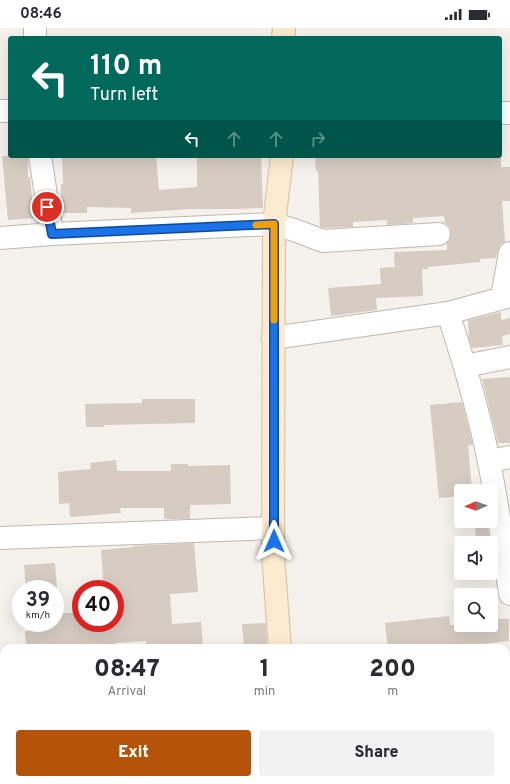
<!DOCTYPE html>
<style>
body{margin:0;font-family:Overpass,sans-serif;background:#f2f2f3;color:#2b2b33;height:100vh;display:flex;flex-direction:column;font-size:15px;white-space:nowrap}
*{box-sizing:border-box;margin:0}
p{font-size:13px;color:#7c7c81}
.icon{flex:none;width:22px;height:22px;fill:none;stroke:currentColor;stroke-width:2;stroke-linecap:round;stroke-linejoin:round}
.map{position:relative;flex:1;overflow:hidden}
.side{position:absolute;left:0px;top:616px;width:510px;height:140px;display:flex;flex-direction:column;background:#fff;border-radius:12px 12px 0 0;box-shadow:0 4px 16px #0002}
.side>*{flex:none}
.banner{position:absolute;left:8px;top:8px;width:494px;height:122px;border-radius:4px;box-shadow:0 4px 16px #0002;background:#00695c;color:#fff;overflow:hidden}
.needle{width:26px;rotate:268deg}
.buttons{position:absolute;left:454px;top:456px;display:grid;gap:8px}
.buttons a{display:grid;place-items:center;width:44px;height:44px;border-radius:4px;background:#fff;box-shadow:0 4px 16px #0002;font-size:20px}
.speed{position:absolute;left:12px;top:552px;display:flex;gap:8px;font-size:20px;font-weight:700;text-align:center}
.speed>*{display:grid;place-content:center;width:52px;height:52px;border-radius:50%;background:#fff;box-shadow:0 4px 16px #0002;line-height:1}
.speed small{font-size:10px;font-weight:400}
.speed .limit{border:6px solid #d22;background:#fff;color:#111}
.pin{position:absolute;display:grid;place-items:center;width:34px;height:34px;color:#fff;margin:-17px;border:2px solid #fff;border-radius:50%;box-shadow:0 1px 4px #0007}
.me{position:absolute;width:44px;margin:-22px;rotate:0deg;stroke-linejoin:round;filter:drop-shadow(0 0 3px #0008)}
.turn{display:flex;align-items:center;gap:14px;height:84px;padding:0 16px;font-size:18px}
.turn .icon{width:52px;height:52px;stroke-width:2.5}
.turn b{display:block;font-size:28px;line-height:34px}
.lanes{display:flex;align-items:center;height:38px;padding:0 16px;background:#0003;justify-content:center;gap:20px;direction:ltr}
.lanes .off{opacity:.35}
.eta{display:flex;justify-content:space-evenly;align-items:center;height:68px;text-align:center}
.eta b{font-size:24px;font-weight:800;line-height:28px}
.action{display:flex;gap:8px;margin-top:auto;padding:8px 16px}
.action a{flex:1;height:46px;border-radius:4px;background:#b45309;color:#fff;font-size:16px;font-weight:800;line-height:46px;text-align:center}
.action a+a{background:#f2f2f3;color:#2b2b33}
.status{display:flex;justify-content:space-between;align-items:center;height:28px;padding:0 20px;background:#fff;direction:ltr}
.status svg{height:11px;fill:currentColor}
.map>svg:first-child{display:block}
</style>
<div class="status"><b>08:46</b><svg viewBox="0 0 49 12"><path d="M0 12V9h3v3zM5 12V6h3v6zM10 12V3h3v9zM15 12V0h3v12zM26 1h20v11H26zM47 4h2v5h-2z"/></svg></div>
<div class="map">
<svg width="510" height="756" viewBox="0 0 510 756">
<rect width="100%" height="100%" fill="#f5f1ec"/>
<path fill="#d6ccc2" d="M 2,128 L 28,128 L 28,149 L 30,149 L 34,190 L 8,192 Z
M 62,128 L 156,128 L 159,162 L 197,159 L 197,129 L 261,128 L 263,180 L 234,181 L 189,181 L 131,185 L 131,180 L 87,179 L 87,185 L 61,185 L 61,156 L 63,156 Z
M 315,128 L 501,128 L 501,139 L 510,139 L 510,173 L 502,173 L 505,214 L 500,217 L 496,230 L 480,231 L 480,234 L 428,239 L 428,241 L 422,241 L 423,268 L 376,270 L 377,282 L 331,288 L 328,260 L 381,256 L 380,240 L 395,239 L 394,224 L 447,222 L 447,215 L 450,211 L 451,205 L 450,199 L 445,195 L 444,188 L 413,190 L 413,195 L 387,197 L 387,192 L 353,194 L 353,199 L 325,200 L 320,199 L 318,143 L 316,143 Z
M 501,284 L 501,292 L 510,290 L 510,306 L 502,308 L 503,317 L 472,320 L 469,310 L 468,292 Z
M 510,349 L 510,415 L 498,415 L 482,351 Z
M 142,371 L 195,371 L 195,395 L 104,397 L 104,399 L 86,399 L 85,376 L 142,375 Z
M 462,374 L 473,417 L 468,417 L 472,463 L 461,463 L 461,468 L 439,470 L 430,377 Z
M 116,432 L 117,443 L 171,443 L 171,436 L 188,436 L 188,438 L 230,437 L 231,476 L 190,477 L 190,491 L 164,491 L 164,480 L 120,480 L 121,485 L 70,489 L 69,475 L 59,476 L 58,444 L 91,441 L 90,435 Z
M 475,493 L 487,493 L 490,515 L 476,515 Z
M 194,515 L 198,564 L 170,566 L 172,596 L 201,594 L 203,620 L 146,620 L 146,613 L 115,615 L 115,620 L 26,620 L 25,603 L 46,602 L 46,595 L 55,595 L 55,585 L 81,585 L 81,595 L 115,595 L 115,561 L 104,561 L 101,522 L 134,519 L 134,518 Z
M 55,535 L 57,561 L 26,561 L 24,537 Z
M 449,588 L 450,597 L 491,597 L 491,591 L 509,591 L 509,613 L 452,619 L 452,620 L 388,620 L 385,595 Z
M 266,595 L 267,620 L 244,620 L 242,596 Z"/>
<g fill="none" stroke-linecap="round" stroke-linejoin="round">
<defs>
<path id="street" d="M 35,10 L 35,0
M 0,83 L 10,83
M 500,85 L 510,85
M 40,128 L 52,206 L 274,196 L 297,203 L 323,213 L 439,206
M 0,210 L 52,206
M 502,269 L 510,225
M 448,285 C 464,334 479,384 489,434 C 498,478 504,522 510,566
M 273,310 L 448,285 L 510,268
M 465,338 L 510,329
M 489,433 L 510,429
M 0,510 L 273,500"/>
<path id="secondary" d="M 283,10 L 284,0
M 280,620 L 273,527 L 274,196 L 282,128
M 285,752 L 285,756"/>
</defs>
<use href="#street" stroke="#c0b8af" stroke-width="24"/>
<use href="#secondary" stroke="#d5c0a0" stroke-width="24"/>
<use href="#street" stroke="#fff" stroke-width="22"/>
<use href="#secondary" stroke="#fcebcf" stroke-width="22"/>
</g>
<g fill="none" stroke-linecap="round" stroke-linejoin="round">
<defs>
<path id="route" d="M 47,179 L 52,206 L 274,196 L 274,513"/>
</defs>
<use href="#route" stroke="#114b97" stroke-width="10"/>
<use href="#route" stroke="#1a73e8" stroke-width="7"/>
<path stroke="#f59e0b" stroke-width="7" d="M 256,197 L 274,196 L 274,292"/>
</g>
</svg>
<div class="buttons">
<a><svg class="needle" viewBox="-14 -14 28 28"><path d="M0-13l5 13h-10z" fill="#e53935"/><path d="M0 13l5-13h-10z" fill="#7c7c81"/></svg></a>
<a><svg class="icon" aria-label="sound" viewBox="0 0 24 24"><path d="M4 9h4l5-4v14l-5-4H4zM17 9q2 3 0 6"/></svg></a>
<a><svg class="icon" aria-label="search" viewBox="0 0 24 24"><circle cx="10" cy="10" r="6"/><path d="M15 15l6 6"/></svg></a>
</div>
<div class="speed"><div>39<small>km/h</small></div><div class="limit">40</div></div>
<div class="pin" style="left:47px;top:179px;background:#d93025"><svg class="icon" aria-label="arrive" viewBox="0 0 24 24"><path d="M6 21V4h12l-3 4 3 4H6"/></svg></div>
<svg class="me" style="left:274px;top:513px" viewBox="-20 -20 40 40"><path d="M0-17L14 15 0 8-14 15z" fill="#1a73e8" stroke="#fff" stroke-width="4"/></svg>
<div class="banner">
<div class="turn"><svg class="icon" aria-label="left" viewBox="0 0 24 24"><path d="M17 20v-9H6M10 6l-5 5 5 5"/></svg><div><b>110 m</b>Turn left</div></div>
<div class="lanes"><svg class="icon" aria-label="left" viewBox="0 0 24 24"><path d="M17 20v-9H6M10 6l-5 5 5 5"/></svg><svg class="icon off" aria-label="ahead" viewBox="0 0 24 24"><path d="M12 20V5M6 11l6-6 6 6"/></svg><svg class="icon off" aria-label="ahead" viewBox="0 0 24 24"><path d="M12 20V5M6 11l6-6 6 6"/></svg><svg class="icon off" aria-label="right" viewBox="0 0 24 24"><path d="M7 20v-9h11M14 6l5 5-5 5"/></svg></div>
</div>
<section class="side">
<div class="eta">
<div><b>08:47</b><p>Arrival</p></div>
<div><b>1</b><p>min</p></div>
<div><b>200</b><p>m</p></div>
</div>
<div class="action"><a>Exit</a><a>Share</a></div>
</section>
</div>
